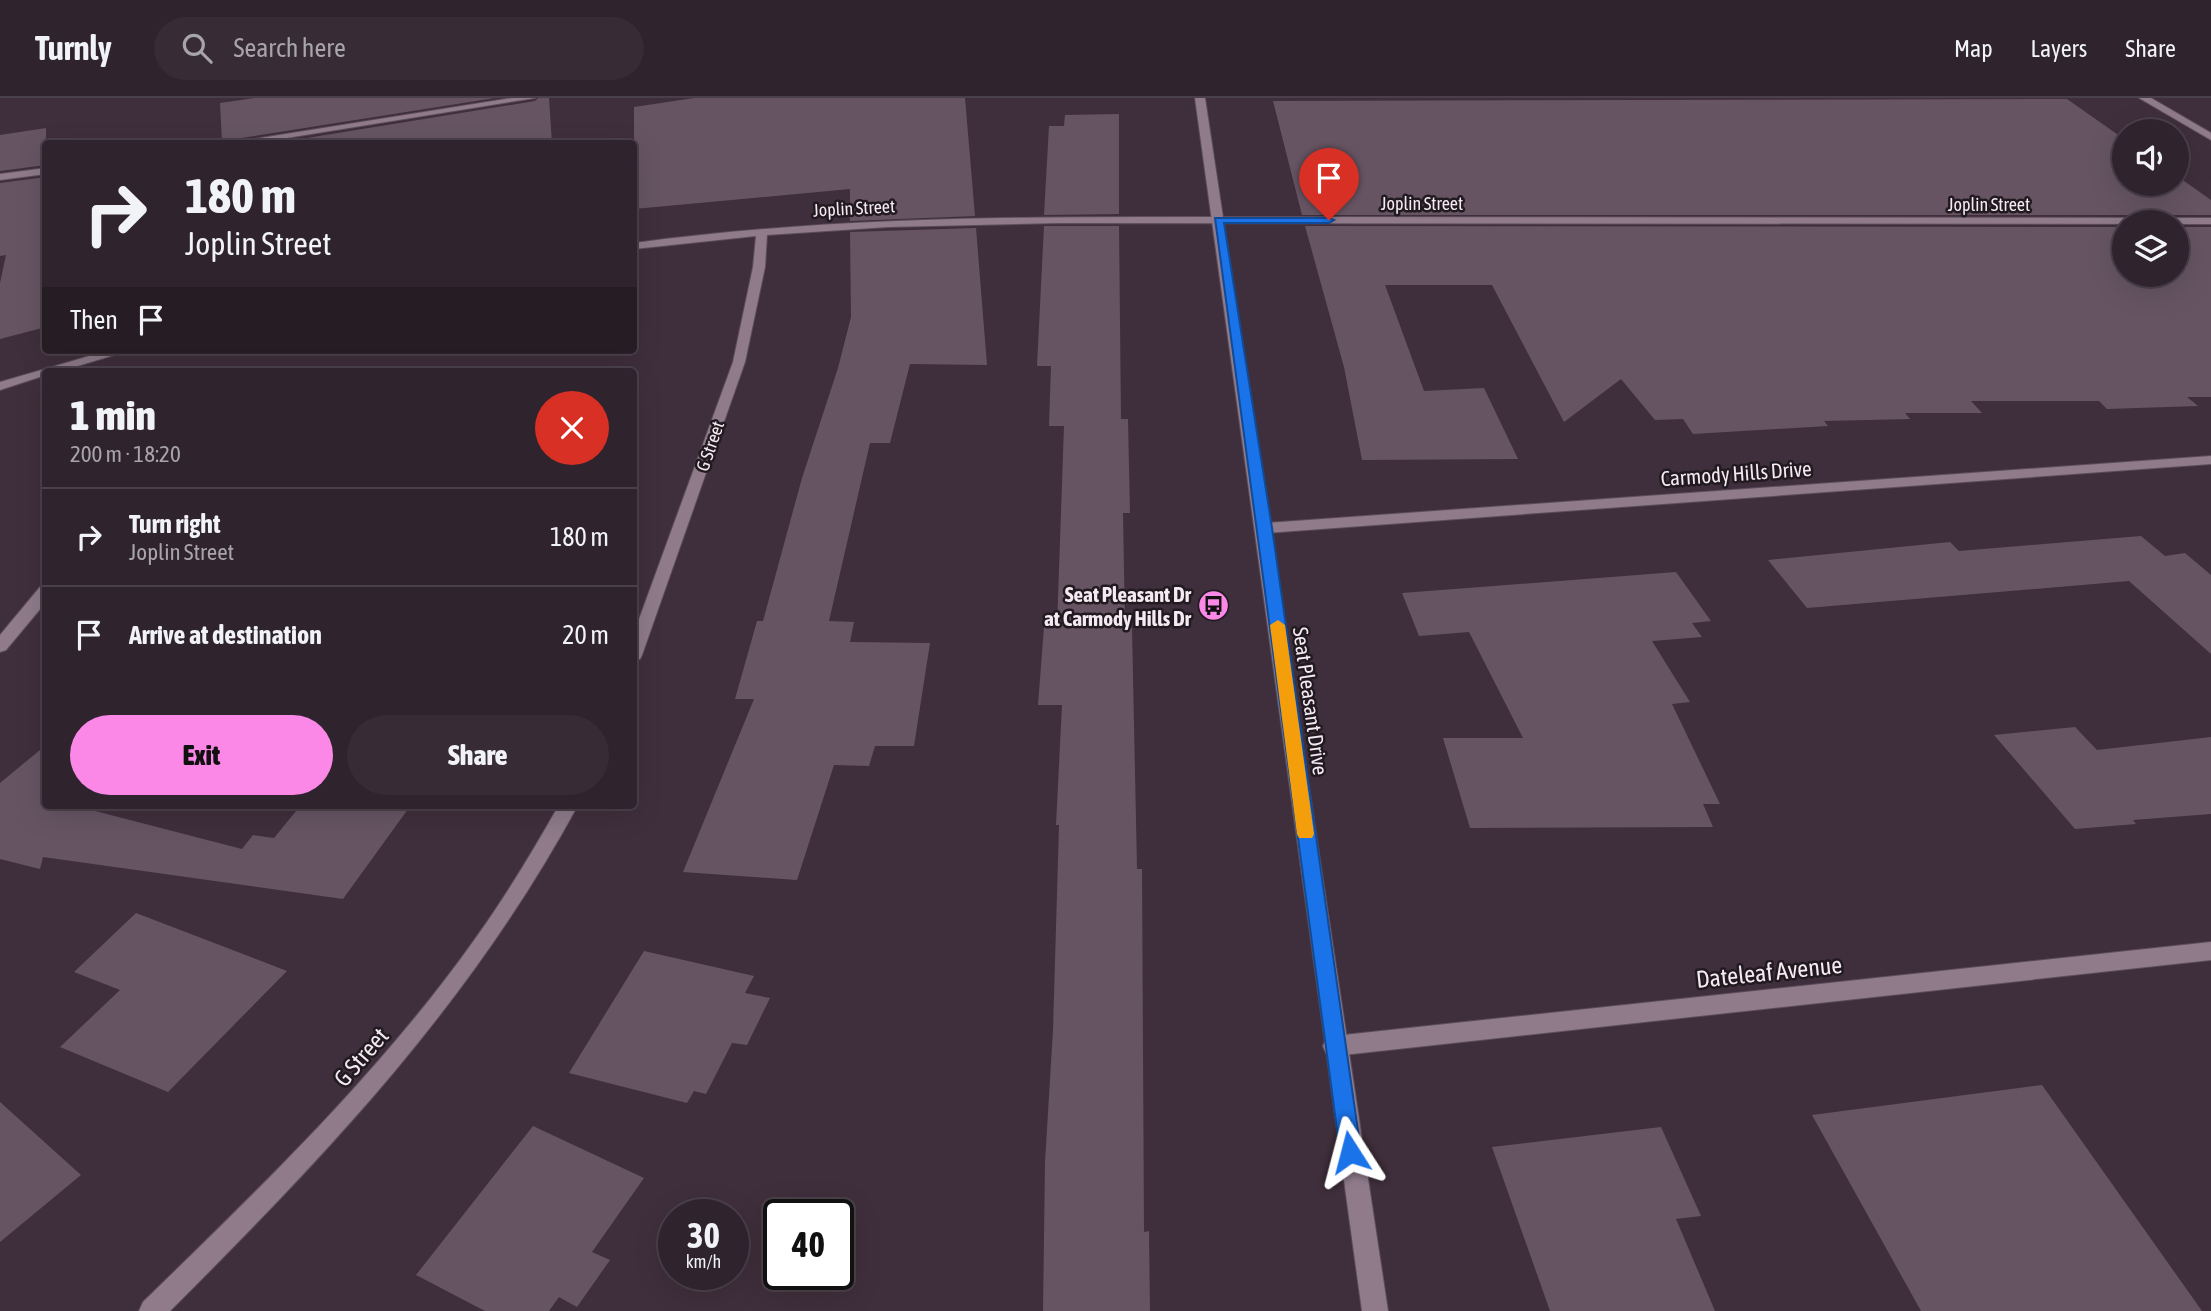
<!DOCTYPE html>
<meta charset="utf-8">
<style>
body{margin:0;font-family:"Asap Condensed",sans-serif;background:#372b35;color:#f1f3f6;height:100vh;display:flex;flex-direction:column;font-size:26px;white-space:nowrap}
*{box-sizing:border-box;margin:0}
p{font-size:23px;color:#a7a4aa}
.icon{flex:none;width:38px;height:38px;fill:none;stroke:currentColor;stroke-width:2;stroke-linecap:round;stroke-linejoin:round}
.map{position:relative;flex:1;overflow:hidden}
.sheet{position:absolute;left:42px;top:270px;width:595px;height:441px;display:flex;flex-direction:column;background:#2f232d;border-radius:7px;box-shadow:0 7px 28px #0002,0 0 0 2px #4a4049}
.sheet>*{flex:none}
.banner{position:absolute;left:42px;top:42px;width:595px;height:214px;border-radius:7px;box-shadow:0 7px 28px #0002,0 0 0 2px #4a4049;background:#2f232d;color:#f1f3f6;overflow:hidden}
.tools{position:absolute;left:2112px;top:21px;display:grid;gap:14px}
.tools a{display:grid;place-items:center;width:77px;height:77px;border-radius:50%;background:#2f232d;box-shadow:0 7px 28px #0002,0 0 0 2px #4a4049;font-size:35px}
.speed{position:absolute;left:658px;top:1101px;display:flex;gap:14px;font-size:35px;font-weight:700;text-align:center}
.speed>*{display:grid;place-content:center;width:91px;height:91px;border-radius:50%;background:#2f232d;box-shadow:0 7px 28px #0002,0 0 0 2px #4a4049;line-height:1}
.speed small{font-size:18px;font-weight:400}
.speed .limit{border:4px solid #111;border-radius:10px;background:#fff;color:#111}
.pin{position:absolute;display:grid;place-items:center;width:60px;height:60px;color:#fff;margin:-72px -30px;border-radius:50% 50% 50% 0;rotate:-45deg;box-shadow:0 0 7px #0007}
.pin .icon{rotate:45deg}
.me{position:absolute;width:77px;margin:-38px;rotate:351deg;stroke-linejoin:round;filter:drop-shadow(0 0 5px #0008)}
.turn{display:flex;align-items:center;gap:24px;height:147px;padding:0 28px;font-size:32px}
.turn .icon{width:91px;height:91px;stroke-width:2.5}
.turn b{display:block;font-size:49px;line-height:60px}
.then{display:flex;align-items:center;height:66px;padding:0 28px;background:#0003;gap:14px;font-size:26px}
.round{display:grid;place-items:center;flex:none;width:74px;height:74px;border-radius:37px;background:#372b35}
.headline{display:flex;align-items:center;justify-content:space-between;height:119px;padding:0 28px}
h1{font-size:42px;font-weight:800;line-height:52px}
.button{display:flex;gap:14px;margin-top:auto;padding:14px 28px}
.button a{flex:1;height:80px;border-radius:42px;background:#fb87e6;color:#111;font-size:28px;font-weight:800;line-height:80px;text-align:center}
.button a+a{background:#372b35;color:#f1f3f6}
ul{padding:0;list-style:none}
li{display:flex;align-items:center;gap:21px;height:98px;padding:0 28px;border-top:2px solid #4a4049}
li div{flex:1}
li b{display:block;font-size:26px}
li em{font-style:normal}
header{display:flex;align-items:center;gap:42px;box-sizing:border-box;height:98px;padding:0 35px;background:#2f232d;border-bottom:2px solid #4a4049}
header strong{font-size:33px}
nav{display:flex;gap:38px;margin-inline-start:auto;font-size:24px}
.search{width:490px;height:63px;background:#372b35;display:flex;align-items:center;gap:18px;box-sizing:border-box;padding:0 24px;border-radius:38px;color:#a7a4aa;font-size:26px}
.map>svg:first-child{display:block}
</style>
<header>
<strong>Turnly</strong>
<div class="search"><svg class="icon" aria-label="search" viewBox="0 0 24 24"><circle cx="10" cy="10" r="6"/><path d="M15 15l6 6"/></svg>Search here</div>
<nav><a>Map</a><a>Layers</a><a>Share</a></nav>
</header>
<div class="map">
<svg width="2211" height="1213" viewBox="0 0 2211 1213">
<rect width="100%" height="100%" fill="#3f2f3c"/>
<path fill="#665462" d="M 255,0 L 495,0 L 222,43 L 220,5 Z
M 538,0 L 549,0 L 552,46 L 270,46 L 535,3 Z
M 694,0 L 965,0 L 975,118 L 850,123 L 850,91 L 634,111 L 634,9 Z
M 2067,1 L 2124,41 L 2124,86 L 2177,86 L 2177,78 L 2211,102 L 2211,117 L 1302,117 L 1273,3 Z
M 1119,16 L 1119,116 L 1044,117 L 1049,28 L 1064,28 L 1065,17 Z
M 46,30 L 46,67 L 0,73 L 0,37 Z
M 46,79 L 46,229 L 0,241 L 0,185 L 6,157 L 0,158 L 0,85 Z
M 1044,128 L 1119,128 L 1121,321 L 1128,321 L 1130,415 L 1123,415 L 1125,530 L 1132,530 L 1137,771 L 1142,771 L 1144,1134 L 1149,1133 L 1150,1213 L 1043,1213 L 1045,1064 L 1053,932 L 1059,727 L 1056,727 L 1062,607 L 1038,607 L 1044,529 L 1057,529 L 1064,328 L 1049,328 L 1051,268 L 1037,268 Z
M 1305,128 L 2124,129 L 2124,177 L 2177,177 L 2177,129 L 2211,129 L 2211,299 L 2187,299 L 2198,308 L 2107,311 L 2099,303 L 1971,303 L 1982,315 L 1905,315 L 1910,321 L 1824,323 L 1828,328 L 1693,336 L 1683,321 L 1655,322 L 1621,281 L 1564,324 L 1492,187 L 1385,187 L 1424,293 L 1484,290 L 1518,361 L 1362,362 L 1344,269 Z
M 976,130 L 987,267 L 910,266 L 890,345 L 870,345 L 829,523 L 854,524 L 850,544 L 930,545 L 914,648 L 875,648 L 869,668 L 834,667 L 797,782 L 683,774 L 754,601 L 735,601 L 757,523 L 763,523 L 802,380 L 838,270 L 851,219 L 850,134 Z
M 2141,438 L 2165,458 L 2185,455 L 2211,477 L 2211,556 L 2129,483 L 1807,510 L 1768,462 L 1950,444 L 1959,453 Z
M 1676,474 L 1711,523 L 1692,525 L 1702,539 L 1652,543 L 1690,604 L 1672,606 L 1720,706 L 1703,706 L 1713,729 L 1470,730 L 1443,640 L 1523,640 L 1469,534 L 1419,538 L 1402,495 Z
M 2075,629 L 2097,652 L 2211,639 L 2211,716 L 2133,722 L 2136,726 L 2075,731 L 1994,637 Z
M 46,647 L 46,707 L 72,707 L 242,751 L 253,737 L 274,740 L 301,707 L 411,707 L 343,801 L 43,759 L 40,771 L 0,761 L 0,685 Z
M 136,815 L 287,873 L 168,994 L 60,949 L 120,892 L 74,874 Z
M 644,853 L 754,878 L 745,895 L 770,900 L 747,947 L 732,945 L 706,996 L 694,993 L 687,1005 L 569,975 Z
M 2042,987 L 2202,1213 L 1921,1213 L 1812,1017 Z
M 0,1004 L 81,1077 L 0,1144 Z
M 533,1028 L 644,1080 L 592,1154 L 610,1162 L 577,1209 L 559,1199 L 549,1213 L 485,1213 L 416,1177 Z
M 1661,1029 L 1701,1118 L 1676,1121 L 1715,1213 L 1550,1213 L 1492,1049 Z"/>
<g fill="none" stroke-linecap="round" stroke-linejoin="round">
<defs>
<path id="minor" d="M 512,0 L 535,0 L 250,46 L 223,46 Z
M 2139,0 L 2151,0 L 2211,35 L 2211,42 Z
M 46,70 L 46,76 L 0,82 L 0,76 Z
M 1144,119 L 2211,120 L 2211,126 L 1059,125 L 888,129 L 767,137 L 765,169 L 745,264 L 642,557 L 640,561 L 634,563 L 634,535 L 733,264 L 753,169 L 756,138 L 634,151 L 634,145 C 803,122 973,119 1144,119 Z
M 110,252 L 131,252 L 61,273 L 46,273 L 46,277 L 0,292 L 0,284 Z
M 2211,358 L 2211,366 L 1265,435 L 1257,430 L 1265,425 Z
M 46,488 L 46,504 L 6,552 L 0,554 L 0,537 L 40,489 Z
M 559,707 L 578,707 C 470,906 329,1054 170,1213 L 139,1213 L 143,1204 C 260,1090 380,975 475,841 C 506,798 533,753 559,707 Z
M 2211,844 L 2211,862 L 1334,958 L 1326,955 L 1323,948 L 1326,941 L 1334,938 Z"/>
<path id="tertiary" d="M 1195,0 L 1205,0 L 1388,1213 L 1362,1213 Z"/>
</defs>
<use href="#minor" stroke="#5c4d59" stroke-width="2"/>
<use href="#tertiary" stroke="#5c4d59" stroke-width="2"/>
<use href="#minor" fill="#8f7b8a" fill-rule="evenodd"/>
<use href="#tertiary" fill="#8f7b8a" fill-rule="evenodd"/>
</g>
<path fill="#1a73e8" stroke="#114b97" stroke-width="2" d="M 1215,120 L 1329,120 L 1334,122 L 1329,125 L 1224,125 L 1272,430 L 1361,1054 L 1358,1061 L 1350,1064 L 1343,1061 L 1340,1054 Z"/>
<path fill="#f59e0b" d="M 1278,522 L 1285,527 L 1314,736 L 1312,740 L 1299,740 L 1297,736 L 1270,527 Z"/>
<defs>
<symbol id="bus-disc" viewBox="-11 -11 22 22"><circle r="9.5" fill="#fb87e6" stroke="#211a20"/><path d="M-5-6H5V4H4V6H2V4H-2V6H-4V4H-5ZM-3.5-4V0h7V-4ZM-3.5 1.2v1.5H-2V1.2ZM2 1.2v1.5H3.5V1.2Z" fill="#111"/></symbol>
</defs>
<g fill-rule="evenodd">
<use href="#bus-disc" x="1196" y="490" width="35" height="35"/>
</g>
<g text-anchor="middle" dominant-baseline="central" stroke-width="5" stroke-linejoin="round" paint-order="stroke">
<g font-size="18" fill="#f5eaf2" stroke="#211a20">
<text x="1422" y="105">Joplin Street</text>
<text x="1989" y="106">Joplin Street</text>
<text transform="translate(854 110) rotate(-3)">Joplin Street</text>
<text transform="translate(710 348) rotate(-71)">G Street</text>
</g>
<g font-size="21" fill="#f5eaf2" stroke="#211a20">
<text transform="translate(1736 375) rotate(-4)">Carmody Hills Drive</text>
<text transform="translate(1311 603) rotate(82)">Seat Pleasant Drive</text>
</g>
<g font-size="21" font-weight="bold" fill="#f5eaf2" stroke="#211a20" text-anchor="end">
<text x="1191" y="496">Seat Pleasant Dr<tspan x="1191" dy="24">at Carmody Hills Dr</tspan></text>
</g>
<g font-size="24" fill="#f5eaf2" stroke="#211a20">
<text transform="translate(1769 874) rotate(-6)">Dateleaf Avenue</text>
<text transform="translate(361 959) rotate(-49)">G Street</text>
</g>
</g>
</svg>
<div class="tools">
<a><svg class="icon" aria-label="sound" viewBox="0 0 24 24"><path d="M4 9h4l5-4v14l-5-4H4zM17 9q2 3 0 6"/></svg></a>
<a><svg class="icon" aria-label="layers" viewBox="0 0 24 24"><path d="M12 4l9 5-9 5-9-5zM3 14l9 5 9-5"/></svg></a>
</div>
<div class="speed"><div>30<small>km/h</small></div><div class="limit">40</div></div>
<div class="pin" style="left:1329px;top:122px;background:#d93025"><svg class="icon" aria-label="arrive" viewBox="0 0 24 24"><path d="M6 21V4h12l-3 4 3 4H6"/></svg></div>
<svg class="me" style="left:1350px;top:1054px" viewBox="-20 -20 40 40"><path d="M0-17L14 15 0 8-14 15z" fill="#1a73e8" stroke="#fff" stroke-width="4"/></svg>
<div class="banner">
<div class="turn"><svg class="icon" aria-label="right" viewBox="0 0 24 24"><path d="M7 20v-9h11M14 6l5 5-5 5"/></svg><div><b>180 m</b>Joplin Street</div></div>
<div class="then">Then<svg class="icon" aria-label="arrive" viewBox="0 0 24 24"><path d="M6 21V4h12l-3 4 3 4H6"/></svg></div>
</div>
<section class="sheet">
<div class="headline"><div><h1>1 min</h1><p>200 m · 18:20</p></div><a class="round" style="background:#d93025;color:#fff"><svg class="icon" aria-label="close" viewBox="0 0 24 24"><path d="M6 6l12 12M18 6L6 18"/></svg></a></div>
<ul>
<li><svg class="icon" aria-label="right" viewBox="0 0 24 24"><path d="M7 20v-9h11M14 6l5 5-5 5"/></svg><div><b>Turn right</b><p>Joplin Street</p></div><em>180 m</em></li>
<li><svg class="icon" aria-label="arrive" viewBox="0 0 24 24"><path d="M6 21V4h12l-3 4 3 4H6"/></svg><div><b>Arrive at destination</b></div><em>20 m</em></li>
</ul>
<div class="button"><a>Exit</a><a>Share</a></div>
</section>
</div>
